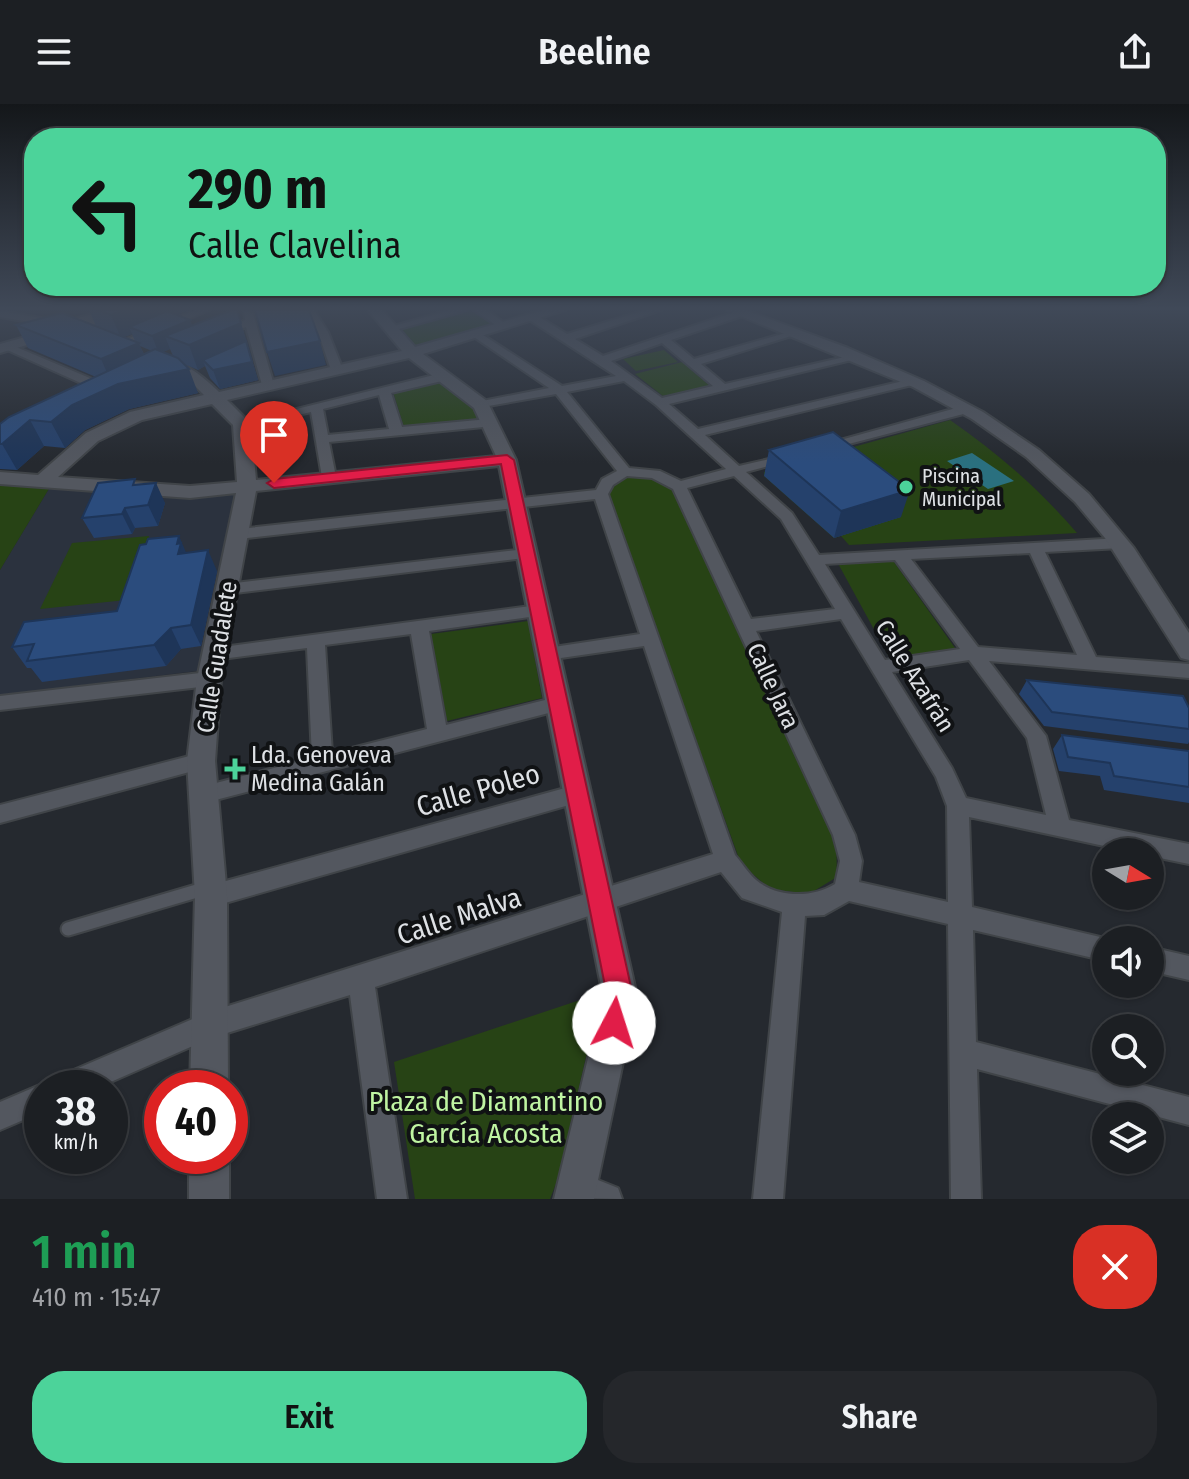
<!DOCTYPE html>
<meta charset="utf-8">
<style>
body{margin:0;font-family:"Fira Sans Condensed",sans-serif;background:#25272b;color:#f1f3f6;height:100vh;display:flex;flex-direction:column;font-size:30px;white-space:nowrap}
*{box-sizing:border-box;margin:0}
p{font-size:26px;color:#a0a2a6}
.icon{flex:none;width:44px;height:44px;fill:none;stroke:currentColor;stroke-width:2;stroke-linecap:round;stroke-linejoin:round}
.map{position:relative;height:1095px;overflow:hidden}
.side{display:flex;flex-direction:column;background:#1c1f23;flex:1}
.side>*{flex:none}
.guide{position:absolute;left:24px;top:24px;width:1142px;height:168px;border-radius:32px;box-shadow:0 2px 6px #0004,0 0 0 2px #3a3d41;background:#4cd39a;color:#111;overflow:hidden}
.needle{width:52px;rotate:101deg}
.fabs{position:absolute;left:1092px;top:734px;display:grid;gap:16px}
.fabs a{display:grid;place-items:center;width:72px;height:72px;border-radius:50%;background:#1c1f23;box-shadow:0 2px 6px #0004,0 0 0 2px #3a3d41;font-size:40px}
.speed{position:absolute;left:24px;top:966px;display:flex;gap:16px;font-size:40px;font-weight:700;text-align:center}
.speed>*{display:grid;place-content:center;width:104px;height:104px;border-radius:50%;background:#1c1f23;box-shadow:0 2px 6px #0004,0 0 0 2px #3a3d41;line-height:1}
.speed small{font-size:20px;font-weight:400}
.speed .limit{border:12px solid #d22;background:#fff;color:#111}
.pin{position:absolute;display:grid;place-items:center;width:68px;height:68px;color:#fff;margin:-82px -34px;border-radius:50% 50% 50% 0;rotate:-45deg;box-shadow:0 0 8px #0007}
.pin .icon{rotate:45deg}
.me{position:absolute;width:88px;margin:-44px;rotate:5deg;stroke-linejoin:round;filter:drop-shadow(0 0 6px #0008)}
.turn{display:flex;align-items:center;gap:28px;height:168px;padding:0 32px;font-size:36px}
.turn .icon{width:104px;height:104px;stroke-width:2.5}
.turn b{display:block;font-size:56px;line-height:68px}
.round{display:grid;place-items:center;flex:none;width:84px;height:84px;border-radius:32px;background:#25272b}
.summary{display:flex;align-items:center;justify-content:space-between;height:136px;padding:0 32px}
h1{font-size:48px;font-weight:600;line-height:60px;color:#1e9e55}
.action{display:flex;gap:16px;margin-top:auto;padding:16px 32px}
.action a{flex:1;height:92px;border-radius:32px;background:#4cd39a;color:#111;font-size:32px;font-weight:600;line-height:92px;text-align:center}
.action a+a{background:#25272b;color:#f1f3f6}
header{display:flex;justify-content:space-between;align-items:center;height:104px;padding:0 32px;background:#1c1f23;font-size:36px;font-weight:600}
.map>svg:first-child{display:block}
</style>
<header><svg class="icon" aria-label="menu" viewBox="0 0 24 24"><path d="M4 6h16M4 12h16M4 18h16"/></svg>Beeline<svg class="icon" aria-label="share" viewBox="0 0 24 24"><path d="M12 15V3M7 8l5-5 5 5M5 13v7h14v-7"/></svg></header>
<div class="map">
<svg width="1189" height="1095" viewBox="0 0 1189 1095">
<rect width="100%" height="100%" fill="#25292f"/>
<path fill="#2b323e" d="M 50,383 L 237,388 L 197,567 L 0,591 L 0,466 Z"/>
<path fill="#274315" d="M 471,207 L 493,221 L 417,244 L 402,225 Z
M 664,246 L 678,258 L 636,267 L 623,255 Z
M 682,258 L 710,282 L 663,292 L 635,270 Z
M 440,277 L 474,303 L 479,316 L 404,323 L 393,288 Z
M 950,316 C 998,349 1039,385 1077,429 L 849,441 L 841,432 L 834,434 L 764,372 L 764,368 Z
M 629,372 L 653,372 L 674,384 L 836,733 L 837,773 L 809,790 L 770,785 L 741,760 L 607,390 L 612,379 Z
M 0,379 L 50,383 L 0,466 Z
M 149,432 L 126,496 L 40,505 L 72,439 Z
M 889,451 L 960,551 L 888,551 L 835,454 Z
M 528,517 L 542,594 L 447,617 L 431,530 Z
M 601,889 L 557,1077 L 550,1095 L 415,1095 L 394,958 Z"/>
<path fill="#2a707f" d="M 972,349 L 1014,377 L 988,385 L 947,357 Z"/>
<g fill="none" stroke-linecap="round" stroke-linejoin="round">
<defs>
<path id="lane" d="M 68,825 L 207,784"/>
<path id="street" d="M 107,206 L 119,207 L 64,224 L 0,213 L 0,207 L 64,218 Z
M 195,206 L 209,206 L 123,243 L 113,241 Z
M 304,206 L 314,206 L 328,228 L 343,266 L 341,268 L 331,266 L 318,228 Z
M 450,206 L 467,206 L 392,227 L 387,224 Z
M 474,206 L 486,206 L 509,222 L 500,224 Z
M 646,206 L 661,206 L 575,235 L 603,252 L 741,206 L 745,207 L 745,211 L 671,236 L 694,255 L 796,226 L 801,229 L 701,260 L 725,280 L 858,250 L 864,253 L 669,300 L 698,325 L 916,274 L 916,280 L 705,331 L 739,362 L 795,349 L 795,355 L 746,368 L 792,409 L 819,451 L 1121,434 L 1129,439 L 1121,444 L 1045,448 L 1096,553 L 1189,560 L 1189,574 L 989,557 L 1046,632 L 1069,716 L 1189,740 L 1189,760 L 1150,752 L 1150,748 L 1132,748 L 969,713 L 972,803 L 1113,836 L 1106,836 L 1106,857 L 973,826 L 976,938 L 1189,993 L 1189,1021 L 977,965 L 981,1095 L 951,1095 L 948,820 L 849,797 L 824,811 L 805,812 L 783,1095 L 753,1095 L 782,808 L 742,794 L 721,768 L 375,883 L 407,1095 L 377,1095 L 350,891 L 211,934 L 97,984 L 42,984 L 42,1008 L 0,1026 L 0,998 L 42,980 L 51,984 L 55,974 L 209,908 L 713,750 L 644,542 L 547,556 L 538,550 L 547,544 L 640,530 L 595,395 L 239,435 L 231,430 L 239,425 L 596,386 L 602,375 L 617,367 L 556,290 L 477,304 L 477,298 L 549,284 L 471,231 L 480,229 L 562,282 L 616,272 L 528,215 L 528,211 L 536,211 L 567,230 ZM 662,239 L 713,282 L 662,294 L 611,257 ZM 624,277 L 656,301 L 726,365 L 681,377 L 660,367 L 629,364 L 567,288 ZM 627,372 L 652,374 L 673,385 L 833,731 L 840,757 L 835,780 C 813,794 777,794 756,776 C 748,769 742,759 735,751 L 608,390 L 613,381 ZM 734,372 L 781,415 L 835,505 L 751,515 L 687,384 ZM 1030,449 L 1077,551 L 978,543 L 911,455 ZM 895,456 L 960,545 L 885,556 L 825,460 ZM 841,515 L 936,673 L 947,702 L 948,798 L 859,778 L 862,757 L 855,731 L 756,527 ZM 969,556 L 1027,634 L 1046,711 L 966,694 L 952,664 L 892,568 Z
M 244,207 L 253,209 L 274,281 L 272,284 L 262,281 L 246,223 L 221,232 L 216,229 L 245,216 Z
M 9,240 L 111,283 L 113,286 L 103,289 L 5,245 L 3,243 Z
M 442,269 L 448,273 L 446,276 L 391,289 L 402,323 L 489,315 L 494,316 L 494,322 L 329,338 L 336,373 L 329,377 L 322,373 L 311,308 L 242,324 L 236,320 ZM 379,291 L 389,325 L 328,331 L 323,305 Z
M 967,301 L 973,305 L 971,308 L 822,347 L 815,343 Z
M 526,445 L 532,447 L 534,450 L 532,453 L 227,490 L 219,485 L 227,480 Z
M 538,501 L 547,507 L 544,511 L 429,527 L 446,621 L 557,593 L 564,595 L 567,600 L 564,605 L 204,699 L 197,696 L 193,690 L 197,684 L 312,654 L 307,544 L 214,556 L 205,550 L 208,545 ZM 411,530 L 427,625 L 332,649 L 325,541 Z
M 209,568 L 216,570 L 218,575 L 216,580 L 209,582 L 0,606 L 0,592 Z
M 201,649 L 208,651 L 211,657 L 208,663 L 0,719 L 0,701 Z
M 576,681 L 583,684 L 587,690 L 583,696 L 576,699 L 211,803 L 203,800 L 199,792 L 203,784 L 211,781 Z
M 1150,843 L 1189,852 L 1189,876 L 1150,867 Z
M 578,1068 L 618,1084 L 622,1095 L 567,1094 L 563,1083 L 567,1072 Z"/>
<path id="secondary" d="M 122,206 L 144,206 L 0,249 L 0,240 Z
M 368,206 L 382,206 L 415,243 L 544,206 L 565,206 L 423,250 L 487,297 L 516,356 L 637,892 L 594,1095 L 554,1095 L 603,892 L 499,362 L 256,387 L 221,575 L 215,657 L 227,792 L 228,984 L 190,984 L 195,792 L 187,657 L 197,575 L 236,389 L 190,394 L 0,380 L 0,368 L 38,371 L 86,329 L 130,308 L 204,291 L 189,276 L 156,262 L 156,256 C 179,252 204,273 219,288 L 402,247 ZM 409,254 L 474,304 L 496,352 L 256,376 L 251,320 L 227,296 ZM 212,300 L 233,321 L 237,378 L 190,382 L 58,373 L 98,337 L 142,316 Z
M 726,206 L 745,206 L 848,244 L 924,277 L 983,308 L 1039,346 L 1089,390 L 1134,444 L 1189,529 L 1189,556 L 1181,554 L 1105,434 L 1075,398 L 1026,353 L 972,315 L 913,283 Z
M 189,1052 L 229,1052 L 229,1095 L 189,1095 Z"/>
</defs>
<use href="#lane" stroke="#404448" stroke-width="17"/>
<use href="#street" stroke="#404448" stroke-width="4"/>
<use href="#secondary" stroke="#404448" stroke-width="4"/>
<use href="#lane" stroke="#53575f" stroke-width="13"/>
<use href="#street" fill="#53575f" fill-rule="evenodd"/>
<use href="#secondary" fill="#53575f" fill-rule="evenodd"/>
</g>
<path fill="#25416c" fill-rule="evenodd" d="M 89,206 L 188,206 L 176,211 L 192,221 L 237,206 L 258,276 L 220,285 L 210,274 L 205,262 L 198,266 L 184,260 L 198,289 L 129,305 L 85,326 L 65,344 L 44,342 L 17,366 L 0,365 L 0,320 L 96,273 L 28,244 L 16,221 L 96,222 ZM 132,230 L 135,237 L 124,233 ZM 140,242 L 152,247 L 144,250 ZM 170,245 L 173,252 L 162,248 Z
M 769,346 L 901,413 L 834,434 L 764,372 Z
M 138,380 L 165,399 L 158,422 L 135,424 L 132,430 L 94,434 L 82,414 Z
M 146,440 L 186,449 L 217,467 L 201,542 L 181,545 L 166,562 L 42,578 L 31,564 L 27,564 L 12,543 L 117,507 Z
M 1027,576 L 1189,604 L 1189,638 L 1188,640 L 1044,622 L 1019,590 Z
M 1062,631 L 1189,647 L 1189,699 L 1104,686 L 1100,672 L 1059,667 L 1053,645 Z"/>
<path fill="#1e3558" d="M 124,206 L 188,206 L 139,227 L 129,223 L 132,230 L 121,234 L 111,211 Z
M 237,206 L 258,276 L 220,285 L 213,266 L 203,256 L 205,262 L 198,266 L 189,241 Z
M 190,216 L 197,233 L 165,232 L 170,245 L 159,250 L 152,232 Z
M 320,237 L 326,261 L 275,272 L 267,248 Z
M 139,239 L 149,263 L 112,280 L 101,255 Z
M 189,265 L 198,289 L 129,305 L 85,326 L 65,344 L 51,318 L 72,301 L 118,280 Z
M 30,316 L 44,342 L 17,366 L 2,340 Z
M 156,379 L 165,399 L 158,422 L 148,401 Z
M 910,386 L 901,413 L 834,434 L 841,407 Z
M 125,404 L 135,424 L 132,430 L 122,410 Z
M 179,432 L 188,453 L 178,450 L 177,440 Z
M 208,446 L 217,467 L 201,542 L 191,521 Z
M 171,524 L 181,545 L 166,562 L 154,541 Z"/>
<path fill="#2b4c7d" stroke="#1e3558" stroke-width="2" d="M 98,206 L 124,206 L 111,211 Z
M 232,206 L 237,206 L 241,219 L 189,241 L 165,232 Z
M 255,206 L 309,206 L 320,237 L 267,248 Z
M 167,207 L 190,216 L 152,232 L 129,223 Z
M 62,209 L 139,239 L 101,255 L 16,221 Z
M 246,237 L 252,258 L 213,266 L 203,256 Z
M 155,245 L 178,254 L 189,265 L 118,280 L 72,301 L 51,318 L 30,316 L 2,340 L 0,340 L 0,320 L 9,313 Z
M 833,328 L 910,386 L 841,407 L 769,346 Z
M 135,375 L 133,381 L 156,379 L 148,401 L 125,404 L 122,410 L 82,414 L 98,379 Z
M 179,432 L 177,440 L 181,439 L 178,450 L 208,446 L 191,521 L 171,524 L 154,541 L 27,557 L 34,540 L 12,543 L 24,518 L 117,507 L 140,441 L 146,440 L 148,435 Z
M 1027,576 L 1183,592 L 1189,604 L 1189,625 L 1052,608 Z
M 1062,631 L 1189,647 L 1189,683 L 1114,672 L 1110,659 L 1068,653 Z"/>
<linearGradient id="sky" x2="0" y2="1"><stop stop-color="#14171a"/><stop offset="0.57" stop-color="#404958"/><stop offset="1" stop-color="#404958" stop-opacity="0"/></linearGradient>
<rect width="1189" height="359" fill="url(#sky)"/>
<path fill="#e11d48" stroke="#92132f" stroke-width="2" d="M 507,351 L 514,356 L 633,892 L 624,929 L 614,933 L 605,929 L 601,919 L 607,892 L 501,360 L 274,384 L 267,379 L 274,375 Z"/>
<g fill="#4cd39a" stroke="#101214" stroke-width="3">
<circle cx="906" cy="383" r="8"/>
<path d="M231 653h8v8h8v8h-8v8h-8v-8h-8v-8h8z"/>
</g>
<g text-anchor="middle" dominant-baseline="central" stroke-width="8" stroke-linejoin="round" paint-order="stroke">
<g font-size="20" fill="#dee1e5" stroke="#101214" text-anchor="start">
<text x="922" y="372">Piscina<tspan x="922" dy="23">Municipal</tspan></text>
</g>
<g font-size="24" fill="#dee1e5" stroke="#101214">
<text transform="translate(217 553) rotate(-81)">Calle Guadalete</text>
<text transform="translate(915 572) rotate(58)">Calle Azafrán</text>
<text transform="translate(773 582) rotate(65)">Calle Jara</text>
</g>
<g font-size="24" fill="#dee1e5" stroke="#101214" text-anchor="start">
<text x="251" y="651">Lda. Genoveva<tspan x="251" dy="28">Medina Galán</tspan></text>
</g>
<g font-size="28" fill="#dee1e5" stroke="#101214">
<text transform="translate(478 686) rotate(-16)">Calle Poleo</text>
<text transform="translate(459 812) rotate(-18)">Calle Malva</text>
</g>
<g font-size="28" fill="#bff4a2" stroke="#101214">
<text x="486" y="997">Plaza de Diamantino<tspan x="486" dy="32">García Acosta</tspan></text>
</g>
</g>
</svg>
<div class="fabs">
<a><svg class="needle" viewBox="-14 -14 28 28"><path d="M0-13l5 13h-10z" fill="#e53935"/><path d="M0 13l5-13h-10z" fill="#a0a2a6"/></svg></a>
<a><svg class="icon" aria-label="sound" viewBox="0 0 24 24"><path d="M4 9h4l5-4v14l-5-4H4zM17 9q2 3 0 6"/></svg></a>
<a><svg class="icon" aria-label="search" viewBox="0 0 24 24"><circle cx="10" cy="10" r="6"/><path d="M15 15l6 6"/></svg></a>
<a><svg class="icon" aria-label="layers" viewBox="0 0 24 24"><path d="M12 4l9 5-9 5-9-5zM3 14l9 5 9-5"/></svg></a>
</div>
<div class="speed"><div>38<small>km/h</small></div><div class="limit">40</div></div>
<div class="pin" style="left:274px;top:379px;background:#d93025"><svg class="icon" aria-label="arrive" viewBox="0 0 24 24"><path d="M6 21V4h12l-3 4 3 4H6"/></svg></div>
<svg class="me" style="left:614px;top:919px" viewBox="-20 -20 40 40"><circle r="19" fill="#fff"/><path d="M0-13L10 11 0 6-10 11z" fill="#e11d48"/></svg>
<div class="guide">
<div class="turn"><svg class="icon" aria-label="left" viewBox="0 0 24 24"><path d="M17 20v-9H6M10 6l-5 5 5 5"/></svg><div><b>290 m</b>Calle Clavelina</div></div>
</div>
</div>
<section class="side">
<div class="summary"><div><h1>1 min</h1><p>410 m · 15:47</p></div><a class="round" style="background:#d93025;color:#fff"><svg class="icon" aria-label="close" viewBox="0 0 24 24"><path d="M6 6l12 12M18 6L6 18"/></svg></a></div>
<div class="action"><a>Exit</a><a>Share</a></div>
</section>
